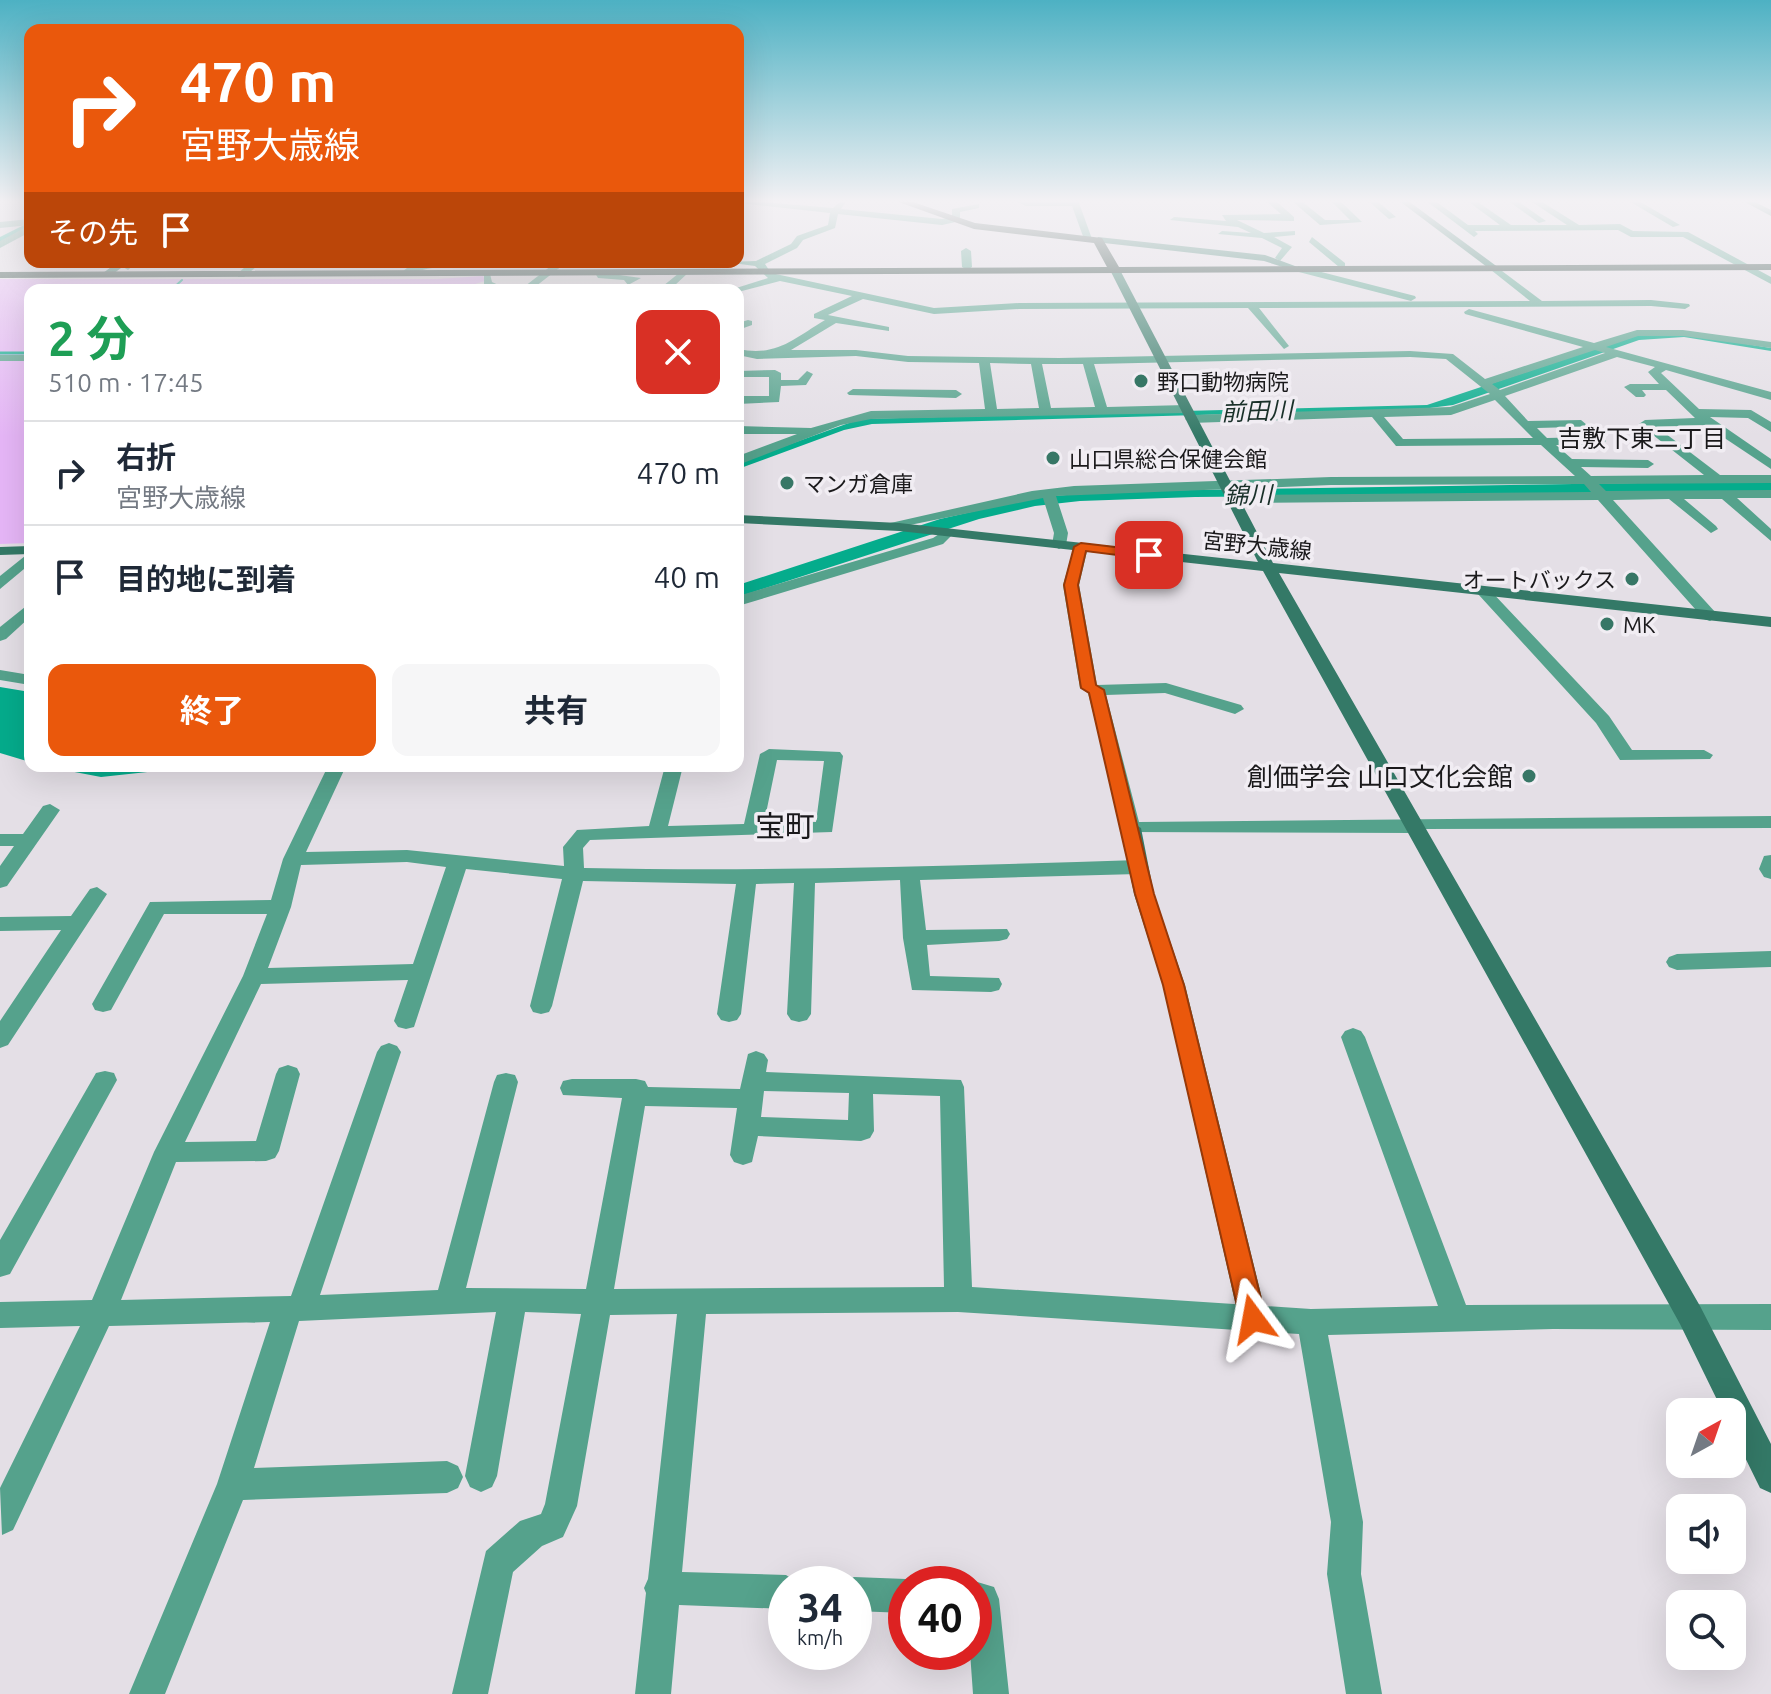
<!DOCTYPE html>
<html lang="ja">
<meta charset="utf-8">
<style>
body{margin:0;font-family:Ubuntu,"Noto Sans JP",sans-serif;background:#f6f6f7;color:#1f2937;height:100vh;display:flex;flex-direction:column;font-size:30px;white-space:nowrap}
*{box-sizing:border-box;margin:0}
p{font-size:26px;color:#747a83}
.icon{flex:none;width:44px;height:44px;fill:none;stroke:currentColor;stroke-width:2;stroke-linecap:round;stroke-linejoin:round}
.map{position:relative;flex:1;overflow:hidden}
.side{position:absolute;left:24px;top:284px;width:720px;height:488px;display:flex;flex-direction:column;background:#fff;border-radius:16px;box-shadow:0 8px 32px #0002}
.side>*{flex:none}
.guide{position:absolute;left:24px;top:24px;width:720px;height:244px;border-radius:16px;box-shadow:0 8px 32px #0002;background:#ea580c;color:#fff;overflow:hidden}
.needle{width:52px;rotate:40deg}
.fabs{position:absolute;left:1666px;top:1398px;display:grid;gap:16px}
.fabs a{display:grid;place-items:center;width:80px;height:80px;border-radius:16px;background:#fff;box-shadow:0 8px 32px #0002;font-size:40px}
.speed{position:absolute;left:768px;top:1566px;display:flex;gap:16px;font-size:40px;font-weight:700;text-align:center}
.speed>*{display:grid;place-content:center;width:104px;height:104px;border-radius:50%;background:#fff;box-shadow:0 8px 32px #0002;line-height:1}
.speed small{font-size:20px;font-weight:400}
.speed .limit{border:12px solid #d22;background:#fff;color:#111}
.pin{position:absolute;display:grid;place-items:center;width:68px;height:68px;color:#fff;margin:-34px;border-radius:16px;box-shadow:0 4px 12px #0006}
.me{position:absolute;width:88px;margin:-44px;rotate:347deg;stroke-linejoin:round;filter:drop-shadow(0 0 6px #0008)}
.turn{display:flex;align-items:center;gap:28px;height:168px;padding:0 24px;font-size:36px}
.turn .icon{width:104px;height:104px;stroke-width:2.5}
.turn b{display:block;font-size:56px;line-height:68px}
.then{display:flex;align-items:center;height:76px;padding:0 24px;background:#0003;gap:16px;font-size:30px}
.round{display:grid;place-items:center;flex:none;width:84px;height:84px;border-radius:16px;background:#f6f6f7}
.headline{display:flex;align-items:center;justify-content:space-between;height:136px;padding:0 24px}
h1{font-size:48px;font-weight:700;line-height:60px;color:#1e9e55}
.primary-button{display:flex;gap:16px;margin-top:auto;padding:16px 24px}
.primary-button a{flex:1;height:92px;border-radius:16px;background:#ea580c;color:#fff;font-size:32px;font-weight:700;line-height:92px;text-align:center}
.primary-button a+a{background:#f6f6f7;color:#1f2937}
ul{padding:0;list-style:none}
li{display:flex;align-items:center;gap:24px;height:104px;padding:0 24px;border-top:2px solid #e0e1e3}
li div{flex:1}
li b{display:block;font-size:30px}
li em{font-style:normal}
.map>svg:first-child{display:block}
</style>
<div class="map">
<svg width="1771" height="1694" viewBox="0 0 1771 1694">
<rect width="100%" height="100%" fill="#e4dfe6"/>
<path fill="#e6b6f7" d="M 483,276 L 485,281 L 456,290 L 30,290 L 30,543 L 0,544 L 0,279 L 437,279 Z"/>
<path fill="#05ac8c" d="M 1637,335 L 1691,335 L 1771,348 L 1771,351 L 1684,337 L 1639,340 L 1453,405 L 1422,409 L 872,424 L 844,430 L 738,469 L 738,463 L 860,419 L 1427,405 Z
M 1771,481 L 1771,491 L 1195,497 L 1080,501 L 1035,506 L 979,519 L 738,597 L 738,585 L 940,519 L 1037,497 L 1125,491 Z
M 0,687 L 30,692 L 30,762 L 0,753 Z
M 43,766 L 203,766 L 101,777 Z"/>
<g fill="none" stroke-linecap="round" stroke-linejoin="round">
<path stroke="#05ac8c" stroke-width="2" d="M 171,290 L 182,280"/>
<path stroke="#05ac8c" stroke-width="3" d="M 0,353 L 30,353"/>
<path fill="#05ac8c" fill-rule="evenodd" d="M 30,222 L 30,231 L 0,246 L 0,237 Z"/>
<path fill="#55a28c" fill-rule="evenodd" d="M 738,200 L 833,208 L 841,201 L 845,203 L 841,209 L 942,219 L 952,217 L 952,209 L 979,204 L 979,208 L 960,212 L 960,221 L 942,225 L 838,214 L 835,228 L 803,240 L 797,248 L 765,264 L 771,273 L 934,308 L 1019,303 L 1530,301 L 1491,270 L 1494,265 L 1542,301 L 1651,300 L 1689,304 L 1690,306 L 1685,309 L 1651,306 L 1259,308 L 1289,346 L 1284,349 L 1248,308 L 1019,309 L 934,314 L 863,299 L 828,315 L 889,327 L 889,331 L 836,323 L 791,350 L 856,350 L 908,356 L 1059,358 L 1410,351 L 1453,354 L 1485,379 L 1583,347 L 1465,314 L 1464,312 L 1469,309 L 1594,343 L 1637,330 L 1683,330 L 1771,342 L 1771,348 L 1683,336 L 1638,336 L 1606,347 L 1771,392 L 1771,400 L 1666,370 L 1661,373 L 1699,409 L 1751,410 L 1771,422 L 1771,432 L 1748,418 L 1710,417 L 1771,459 L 1771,469 L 1705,425 L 1657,427 L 1720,475 L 1771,475 L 1771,483 L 1599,484 L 1606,491 L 1771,490 L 1771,498 L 1737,498 L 1771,529 L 1771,541 L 1722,499 L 1684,499 L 1716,526 L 1718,529 L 1711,533 L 1669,499 L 1613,500 L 1716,613 L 1718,616 L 1710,621 L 1704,619 L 1598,500 L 1234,503 L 1227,499 L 1234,495 L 1591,492 L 1584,484 L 1331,485 L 1056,496 L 1068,533 L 1066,545 L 1059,549 L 1052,545 L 1054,533 L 1043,498 L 890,529 L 890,523 L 895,522 L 1032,491 L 1074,486 L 1331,477 L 1575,476 L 1541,445 L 1396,446 L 1372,417 L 1191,423 L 1185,419 L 1191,415 L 1450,407 L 1490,394 L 1446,359 L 1410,357 L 1094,364 L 1107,407 L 1186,405 L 1192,409 L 1186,413 L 871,419 L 841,425 L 738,465 L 738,456 L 797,434 L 738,434 L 738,426 L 811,428 L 871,411 L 985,409 L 979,363 L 908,362 L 856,356 L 757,359 L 738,355 L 738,349 C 777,357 793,339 825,320 L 814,318 L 814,314 L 852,296 L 780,281 L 738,292 L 730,290 L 768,278 L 755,266 L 725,262 L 756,261 L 791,244 L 797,236 L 828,225 L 830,213 L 738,203 ZM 1595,350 L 1605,353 L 1500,390 L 1492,384 ZM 1617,357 L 1655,367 L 1648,372 L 1659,384 L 1630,384 L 1624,387 L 1636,397 L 1644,397 L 1646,395 L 1642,390 L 1666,390 L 1695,418 L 1645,420 L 1639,424 L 1704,475 L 1591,476 L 1581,467 L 1648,468 L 1654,464 L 1648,460 L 1572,459 L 1556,445 L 1600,445 L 1606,441 L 1581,420 L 1528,421 L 1505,396 ZM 990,363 L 1031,364 L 1039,408 L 997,409 ZM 1042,364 L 1083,364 L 1095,407 L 1051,408 ZM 1495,400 L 1533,438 L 1403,439 L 1384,417 L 1451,415 ZM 1574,427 L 1588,437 L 1547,438 L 1537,428 Z
M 1013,200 L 1078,200 L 1092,239 L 1088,242 L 1084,239 L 1072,206 L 1026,206 Z
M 1170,200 L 1223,200 L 1219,202 Z
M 1265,200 L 1300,200 L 1325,220 L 1350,220 L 1330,200 L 1339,200 L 1362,222 L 1320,225 L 1293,202 L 1277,202 L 1294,217 L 1294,221 L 1237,220 L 1264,233 L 1295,231 L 1295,235 L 1274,237 L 1292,247 L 1280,261 L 1275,258 L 1282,248 L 1262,238 L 1218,234 L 1222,231 L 1251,233 L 1238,227 L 1170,220 L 1174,217 L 1226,221 L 1222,215 L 1281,214 Z
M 1367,200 L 1376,200 L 1396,217 L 1389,219 Z
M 1425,200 L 1434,200 L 1468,225 L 1500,225 L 1466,200 L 1475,200 L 1511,225 L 1567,225 L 1529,200 L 1539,200 L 1579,225 L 1620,224 L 1633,231 L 1688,232 L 1771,277 L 1771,284 L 1683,237 L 1631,237 L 1618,230 L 1475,231 L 1478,234 L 1474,237 Z
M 1507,200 L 1516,200 L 1546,221 L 1539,223 Z
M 1627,200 L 1637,200 L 1680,225 L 1673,227 Z
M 30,219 L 30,225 L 0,228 L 0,222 Z
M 30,225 L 30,232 L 0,248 L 0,241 Z
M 1312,237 L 1345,263 L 1345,267 L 1339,267 L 1309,242 Z
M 966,248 L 971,251 L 972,267 L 967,270 L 962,267 L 961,251 Z
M 127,262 L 137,262 L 128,270 L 123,267 Z
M 251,262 L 262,262 L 244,277 L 238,277 L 238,273 Z
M 383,262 L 535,262 L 540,265 L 535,268 C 496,268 442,260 407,275 L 402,272 L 407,268 Z
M 556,262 L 567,262 L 531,290 L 520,290 Z
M 1298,266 L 1415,296 L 1416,298 L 1411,301 L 1295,271 Z
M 684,269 L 689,272 L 674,286 L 684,290 L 662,290 L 663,286 Z
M 600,270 L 605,273 L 641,278 L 628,285 L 624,280 L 598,278 L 595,273 Z
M 484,274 L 490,274 L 492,282 L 509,290 L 496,290 L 484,285 Z
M 748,320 L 752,321 L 752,325 L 738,330 L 738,323 Z
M 0,355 L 30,355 L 30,361 L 0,361 Z
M 775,370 L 781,373 L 781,380 L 798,380 L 807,371 L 813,374 L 806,385 L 781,386 L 779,402 L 738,404 L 738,396 L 769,396 L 769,377 L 738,377 L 738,371 Z
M 853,389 L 956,390 L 962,394 L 956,398 L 849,395 L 847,393 Z
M 947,529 L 954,533 L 943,544 L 738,606 L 738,596 L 933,538 Z
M 1081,543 L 1088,547 L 1079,585 L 1097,685 L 1166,683 L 1241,705 L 1244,709 L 1235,714 L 1165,693 L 1106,695 L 1139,822 L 1771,816 L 1771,828 L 1421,829 L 1413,833 L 1124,832 L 1088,693 L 1080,688 L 1063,585 L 1074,547 Z
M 30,552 L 30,564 L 0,589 L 0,576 Z
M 1483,586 L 1488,588 L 1609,716 L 1632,750 L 1704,750 L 1713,755 L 1710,759 L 1620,760 L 1596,723 L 1478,594 L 1478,588 Z
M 30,603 L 30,617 L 6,639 L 0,641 L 0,627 Z
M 0,670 L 30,675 L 30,685 L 0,680 Z
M 769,749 L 840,752 L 843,756 L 832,832 L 590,840 L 583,848 L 584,868 C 770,872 952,866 1138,860 L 1148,867 L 1138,874 L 920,880 L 926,930 L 1007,929 L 1010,934 L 1007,939 L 999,941 L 927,945 L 930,976 L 999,978 L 1002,984 L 999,990 L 991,992 L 912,990 L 903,938 L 900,880 L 815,883 L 811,1014 L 807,1020 L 799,1022 L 791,1020 L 787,1014 L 794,883 L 756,884 L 741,1014 L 737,1020 L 729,1022 L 721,1020 L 717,1014 L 736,884 L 583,881 L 552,1006 L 549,1012 L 541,1014 L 533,1012 L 530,1006 L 562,879 L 466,869 L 414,1027 L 406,1029 L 398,1027 L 394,1021 L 408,980 L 261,984 L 185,1142 L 256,1141 L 276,1074 L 279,1068 L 288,1065 L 297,1068 L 300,1074 L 279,1151 L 275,1158 L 266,1161 L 176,1162 L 121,1300 L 291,1296 L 377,1052 L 381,1046 L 389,1043 L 397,1046 L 401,1052 L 320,1295 L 438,1290 L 494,1082 L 497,1075 L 506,1073 L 515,1075 L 518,1082 L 466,1288 L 586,1289 L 622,1098 L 563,1095 L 560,1088 L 563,1081 L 572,1079 L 636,1079 L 645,1081 L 648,1087 L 740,1089 L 748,1054 L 756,1051 L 764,1054 L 768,1060 L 766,1072 L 961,1080 L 964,1087 L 972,1287 L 1311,1309 L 1438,1306 L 1341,1037 L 1345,1031 L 1353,1028 L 1361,1031 L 1365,1037 L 1466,1305 L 1771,1304 L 1771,1330 L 1553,1329 L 1328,1335 L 1363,1522 L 1361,1574 L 1382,1694 L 1346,1694 L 1327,1574 L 1331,1522 L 1299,1334 L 958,1312 L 706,1314 L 682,1572 L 786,1575 L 800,1584 L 786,1584 L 786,1609 L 679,1605 L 671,1694 L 635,1694 L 646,1593 L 644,1588 L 648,1579 L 677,1314 L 610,1315 L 577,1506 L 563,1537 L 542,1546 L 513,1572 L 488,1694 L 452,1694 L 486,1551 L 520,1521 L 541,1514 L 545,1504 L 581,1314 L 525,1312 L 497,1476 L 492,1487 L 481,1492 L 470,1487 L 465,1476 L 496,1312 L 299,1321 L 254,1468 L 447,1461 L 458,1466 L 463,1477 L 458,1488 L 447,1493 L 243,1500 L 165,1694 L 129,1694 L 217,1484 L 270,1322 L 109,1326 L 13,1530 L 2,1535 L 0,1488 L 80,1326 L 0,1328 L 0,1302 L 92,1300 L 154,1152 L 243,976 L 267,914 L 164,914 L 111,1010 L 103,1012 L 95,1010 L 92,1004 L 150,902 L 271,900 L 283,859 L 328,766 L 346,766 L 306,852 L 407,850 L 564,866 L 563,847 L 577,830 L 649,826 L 665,766 L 683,766 L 668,826 L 744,824 L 760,754 ZM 777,760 L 824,761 L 816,822 L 764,823 ZM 407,862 L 446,867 L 413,964 L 268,968 L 291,907 L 301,865 ZM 764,1091 L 849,1093 L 848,1120 L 761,1117 ZM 873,1094 L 940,1096 L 944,1287 L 614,1289 L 645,1106 L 737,1108 L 730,1155 L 734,1162 L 743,1165 L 752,1162 L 758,1136 L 861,1141 L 870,1138 L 874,1131 Z
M 50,804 L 60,810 L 7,886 L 0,888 L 0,866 L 14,846 L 0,846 L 0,834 L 23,834 L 43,806 Z
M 1771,855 L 1771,879 L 1764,877 L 1759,869 L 1764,856 Z
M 97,887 L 107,894 L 8,1045 L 0,1048 L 0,1021 L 61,930 L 0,931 L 0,917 L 71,916 L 90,889 Z
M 1771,951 L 1771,967 L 1677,970 L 1669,967 L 1666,962 L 1669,957 L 1677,954 Z
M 105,1071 L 114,1073 L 117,1080 L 10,1274 L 0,1277 L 0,1240 L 96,1073 Z
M 854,1577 L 906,1579 L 918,1584 L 906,1584 L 906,1613 L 854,1611 L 854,1584 L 841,1584 Z
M 974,1581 L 994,1587 L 999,1599 L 1009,1694 L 973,1694 L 970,1652 L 974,1652 L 974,1584 L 967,1584 Z"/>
<path fill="#347967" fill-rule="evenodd" d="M 1398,200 L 1407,200 L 1499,268 L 1491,270 Z
M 1741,200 L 1751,200 L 1771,210 L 1771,216 Z
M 1098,237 L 1265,255 L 1303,269 L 1298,272 L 1264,261 L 1095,242 Z
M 118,262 L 129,262 L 109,277 L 103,277 L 103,273 Z
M 1115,267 L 1120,270 L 1273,563 L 1771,617 L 1771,627 L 1279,573 L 1700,1306 L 1771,1444 L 1771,1493 L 1760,1488 L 1732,1431 L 1732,1412 L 1723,1412 L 1680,1324 L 1263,571 L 899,531 L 738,523 L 738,515 L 899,523 L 1258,562 L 1110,270 Z
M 30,546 L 30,554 L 0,555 L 0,547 Z
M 1131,822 L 1141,828 L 1154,894 L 1185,985 L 1267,1319 L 1263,1328 L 1253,1332 L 1243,1328 L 1239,1319 L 1163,985 L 1134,894 L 1121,828 Z"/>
<path fill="#233f37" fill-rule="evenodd" d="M 893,200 L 907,200 L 975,223 L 1102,238 L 1119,267 L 1771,264 L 1771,270 L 0,278 L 0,272 L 1107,267 L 1094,243 L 974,229 Z"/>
</g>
<linearGradient id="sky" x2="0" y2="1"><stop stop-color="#4db1c3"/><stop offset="0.46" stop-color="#f3f1f4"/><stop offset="1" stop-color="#f3f1f4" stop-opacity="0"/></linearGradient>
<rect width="1771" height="437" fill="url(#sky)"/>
<path fill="#ea580c" stroke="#983908" stroke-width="2" d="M 1081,543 L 1149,551 L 1156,555 L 1149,559 L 1086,551 L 1078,585 L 1096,685 L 1104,690 L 1154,894 L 1184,985 L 1266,1319 L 1263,1327 L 1253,1331 L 1244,1327 L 1240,1319 L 1163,985 L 1135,894 L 1089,693 L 1081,688 L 1064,585 L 1074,547 Z"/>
<g fill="#377766" stroke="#f1edf3" stroke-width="3">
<circle cx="1141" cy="381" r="8"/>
<circle cx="1053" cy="458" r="8"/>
<circle cx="787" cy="483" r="8"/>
<circle cx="1632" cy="579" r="8"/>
<circle cx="1607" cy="624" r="8"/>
<circle cx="1529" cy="776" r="8"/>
</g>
<g text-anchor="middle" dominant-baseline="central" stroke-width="7" stroke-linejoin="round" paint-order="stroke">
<g font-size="22" fill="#1a191b" stroke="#f1edf3" text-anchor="start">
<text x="1157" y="381">野口動物病院</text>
<text x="1069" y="458">山口県総合保健会館</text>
<text x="803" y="483">マンガ倉庫</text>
<text x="1616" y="579" text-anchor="end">オートバックス</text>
<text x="1623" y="624">MK</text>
</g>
<g font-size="22" fill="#1a191b" stroke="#f1edf3">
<text transform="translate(1257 545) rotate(6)">宮野大歳線</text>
</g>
<g font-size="24" font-style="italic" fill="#193029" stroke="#f1edf3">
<text transform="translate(1257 411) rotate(-2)">前田川</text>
<text transform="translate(1248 495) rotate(-1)">錦川</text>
</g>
<g font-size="24" fill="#1a191b" stroke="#f1edf3">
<text x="1642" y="438">吉敷下東二丁目</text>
</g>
<g font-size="26" fill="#1a191b" stroke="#f1edf3" text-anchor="end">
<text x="1513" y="776">創価学会 山口文化会館</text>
</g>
<g font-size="30" fill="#1a191b" stroke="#f1edf3">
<text x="785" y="826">宝町</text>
</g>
</g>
</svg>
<div class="fabs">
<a><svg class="needle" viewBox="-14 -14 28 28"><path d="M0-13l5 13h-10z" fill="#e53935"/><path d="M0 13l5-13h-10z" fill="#747a83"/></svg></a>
<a><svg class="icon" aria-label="sound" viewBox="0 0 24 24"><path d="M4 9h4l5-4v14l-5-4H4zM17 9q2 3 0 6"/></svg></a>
<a><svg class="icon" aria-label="search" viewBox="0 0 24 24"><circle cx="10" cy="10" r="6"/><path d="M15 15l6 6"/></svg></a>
</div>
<div class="speed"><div>34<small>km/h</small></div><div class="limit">40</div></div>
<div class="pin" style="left:1149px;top:555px;background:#d93025"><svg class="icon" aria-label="arrive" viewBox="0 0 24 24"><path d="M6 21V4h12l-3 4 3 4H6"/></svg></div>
<svg class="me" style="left:1253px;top:1319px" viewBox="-20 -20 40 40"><path d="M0-17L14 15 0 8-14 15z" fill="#ea580c" stroke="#fff" stroke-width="4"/></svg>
<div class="guide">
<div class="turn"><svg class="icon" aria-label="right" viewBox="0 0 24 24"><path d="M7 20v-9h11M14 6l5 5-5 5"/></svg><div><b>470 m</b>宮野大歳線</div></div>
<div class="then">その先<svg class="icon" aria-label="arrive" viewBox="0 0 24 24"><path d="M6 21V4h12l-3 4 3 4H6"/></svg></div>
</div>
<section class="side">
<div class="headline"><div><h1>2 分</h1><p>510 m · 17:45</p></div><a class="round" style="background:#d93025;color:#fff"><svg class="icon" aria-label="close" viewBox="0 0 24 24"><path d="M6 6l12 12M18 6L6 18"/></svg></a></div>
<ul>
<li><svg class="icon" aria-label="right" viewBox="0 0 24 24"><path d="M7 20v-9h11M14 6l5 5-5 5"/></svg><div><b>右折</b><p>宮野大歳線</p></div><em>470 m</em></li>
<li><svg class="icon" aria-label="arrive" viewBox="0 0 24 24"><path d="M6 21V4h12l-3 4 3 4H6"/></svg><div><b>目的地に到着</b></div><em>40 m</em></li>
</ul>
<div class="primary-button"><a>終了</a><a>共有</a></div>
</section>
</div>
